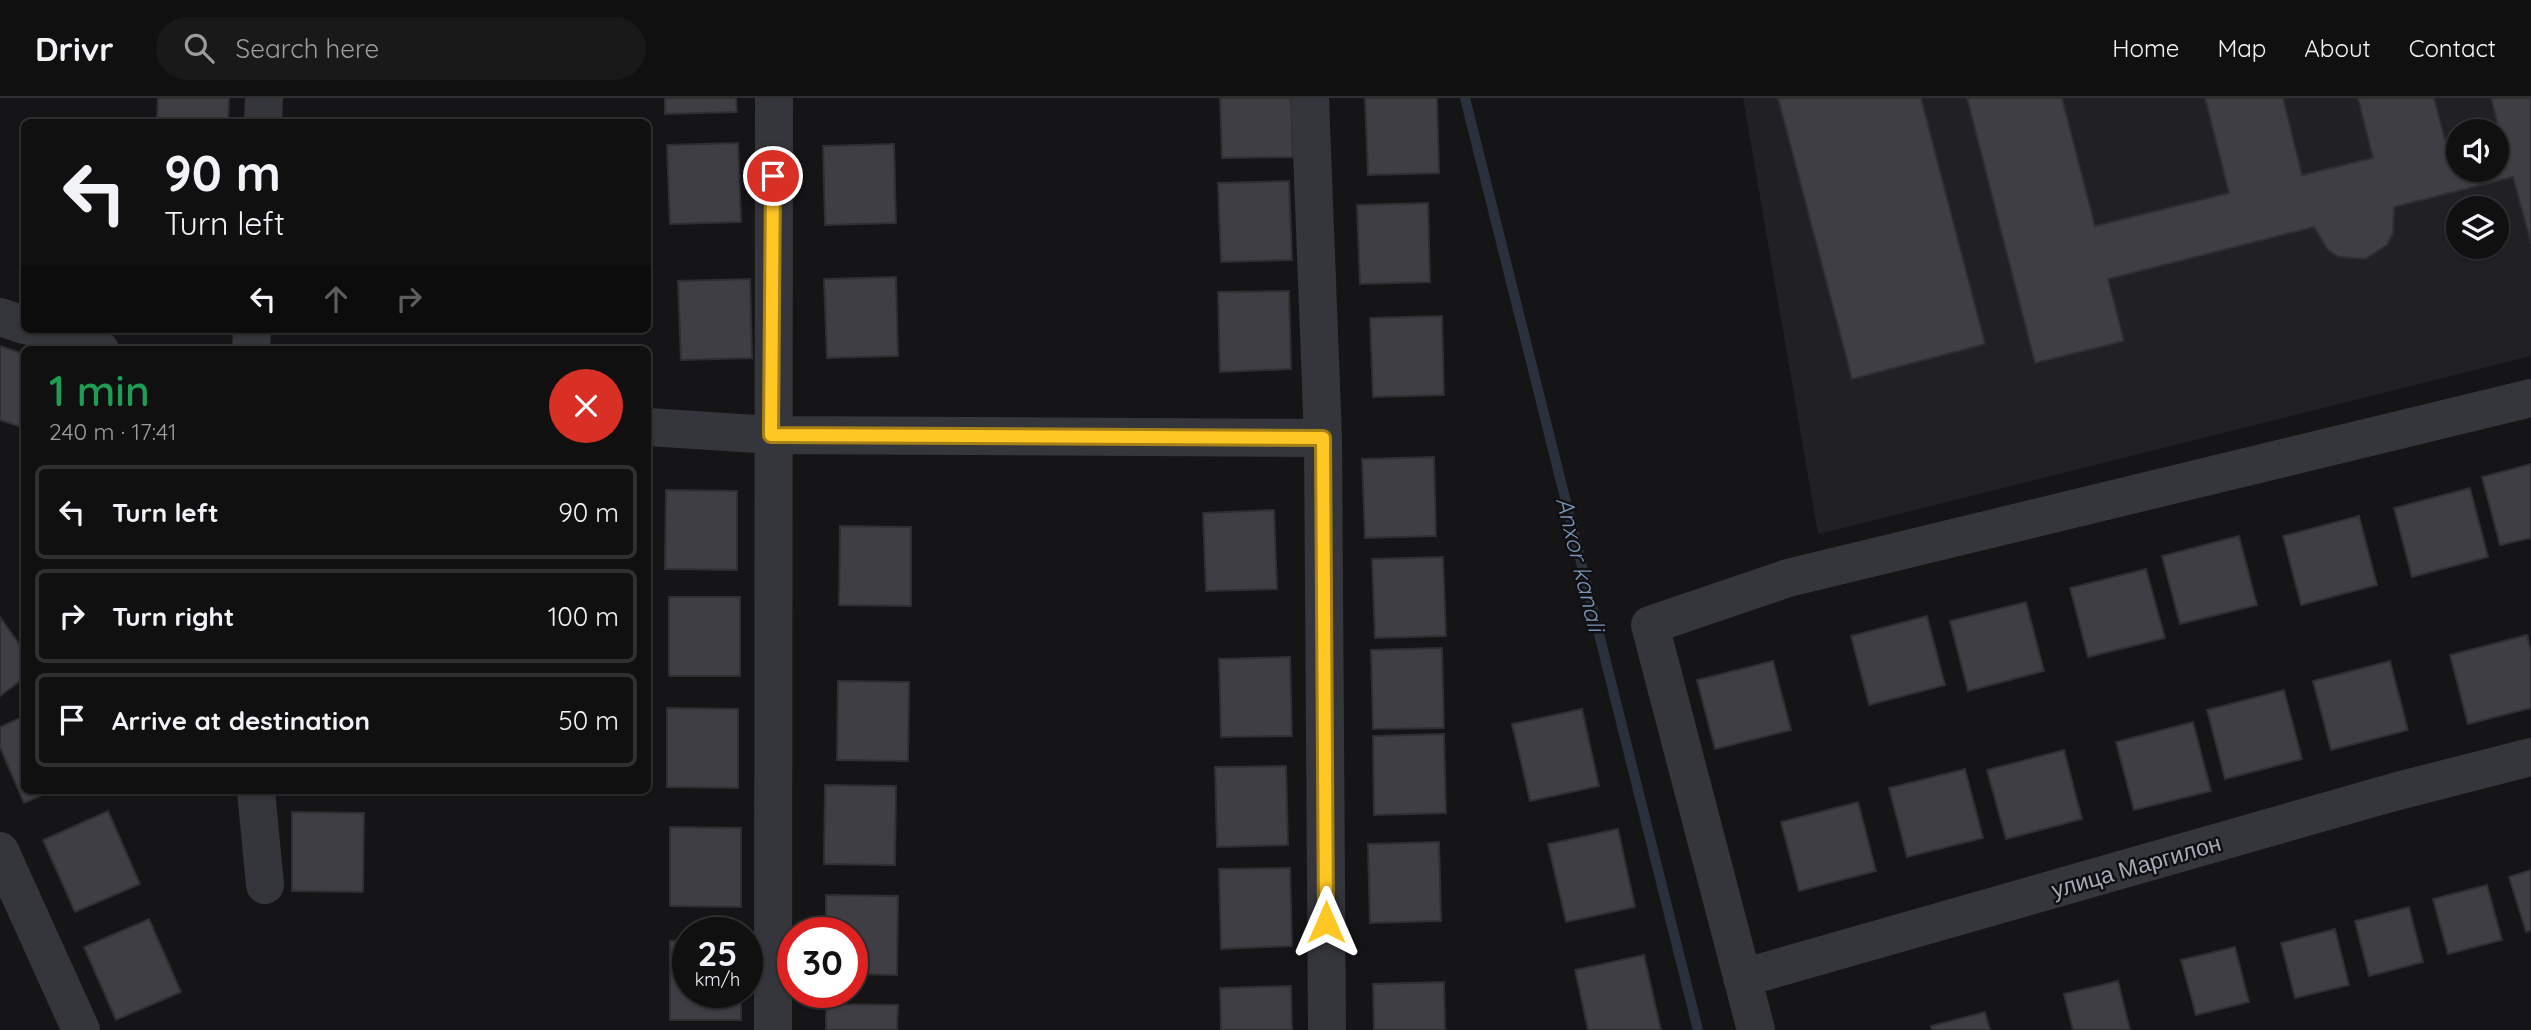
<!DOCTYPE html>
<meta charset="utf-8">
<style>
body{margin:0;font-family:Quicksand,sans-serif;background:#19191a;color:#f1f3f6;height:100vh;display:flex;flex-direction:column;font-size:26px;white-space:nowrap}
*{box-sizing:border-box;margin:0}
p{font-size:23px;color:#9c9d9f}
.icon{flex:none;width:38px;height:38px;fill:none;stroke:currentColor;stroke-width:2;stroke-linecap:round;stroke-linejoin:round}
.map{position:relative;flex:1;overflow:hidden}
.drawer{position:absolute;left:21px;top:248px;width:630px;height:448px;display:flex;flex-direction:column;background:#101011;border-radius:10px;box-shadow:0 2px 5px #0004,0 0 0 2px #303031}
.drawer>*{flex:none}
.banner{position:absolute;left:21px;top:21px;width:630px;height:214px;border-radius:10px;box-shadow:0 2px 5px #0004,0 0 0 2px #303031;background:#101011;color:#f1f3f6;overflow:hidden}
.buttons{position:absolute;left:2446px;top:21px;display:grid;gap:14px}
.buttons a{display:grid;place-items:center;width:63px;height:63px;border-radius:50%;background:#101011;box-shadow:0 2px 5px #0004,0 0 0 2px #303031;font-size:35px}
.speed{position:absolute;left:672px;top:819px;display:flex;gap:14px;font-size:35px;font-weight:700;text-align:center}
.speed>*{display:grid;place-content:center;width:91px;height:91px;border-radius:50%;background:#101011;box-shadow:0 2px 5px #0004,0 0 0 2px #303031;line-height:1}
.speed small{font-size:18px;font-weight:400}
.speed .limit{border:10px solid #d22;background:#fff;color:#111}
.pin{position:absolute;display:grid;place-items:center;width:60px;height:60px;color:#fff;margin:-30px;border:4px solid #fff;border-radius:50%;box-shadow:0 2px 7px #0007}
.me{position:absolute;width:77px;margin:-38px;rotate:0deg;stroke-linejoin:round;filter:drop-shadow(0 0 5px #0008)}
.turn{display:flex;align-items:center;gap:24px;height:147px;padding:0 28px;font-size:32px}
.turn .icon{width:91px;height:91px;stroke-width:2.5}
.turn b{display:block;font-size:49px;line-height:60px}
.lanes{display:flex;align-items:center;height:66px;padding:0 28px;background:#0003;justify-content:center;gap:35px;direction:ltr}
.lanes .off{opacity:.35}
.round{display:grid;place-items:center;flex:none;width:74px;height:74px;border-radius:37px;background:#19191a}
.head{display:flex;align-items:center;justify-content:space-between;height:119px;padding:0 28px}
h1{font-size:42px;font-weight:600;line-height:52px;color:#1e9e55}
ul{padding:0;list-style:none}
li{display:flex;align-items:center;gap:21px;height:94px;margin:0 14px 10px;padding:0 14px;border:4px solid #303031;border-radius:10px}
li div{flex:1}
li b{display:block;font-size:26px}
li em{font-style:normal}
header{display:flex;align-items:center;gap:42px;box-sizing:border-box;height:98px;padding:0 35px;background:#101011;border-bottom:2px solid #303031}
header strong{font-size:33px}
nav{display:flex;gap:38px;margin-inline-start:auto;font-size:24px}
.search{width:490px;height:63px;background:#19191a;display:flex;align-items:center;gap:18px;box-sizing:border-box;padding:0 24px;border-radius:38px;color:#9c9d9f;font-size:26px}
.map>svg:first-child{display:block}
</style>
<header>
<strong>Drivr</strong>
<div class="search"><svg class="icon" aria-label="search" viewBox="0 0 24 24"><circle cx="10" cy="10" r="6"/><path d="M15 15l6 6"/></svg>Search here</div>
<nav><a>Home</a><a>Map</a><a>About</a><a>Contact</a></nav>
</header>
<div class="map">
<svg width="2531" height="932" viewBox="0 0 2531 932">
<rect width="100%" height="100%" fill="#151517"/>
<path fill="#212024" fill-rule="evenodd" d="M 1743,0 L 2531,0 L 2531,258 L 1818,436 ZM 2459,33 L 2497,33 L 2497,72 L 2459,72 ZM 2459,110 L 2497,110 L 2497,149 L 2459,149 Z"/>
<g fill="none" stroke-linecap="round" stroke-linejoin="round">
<path stroke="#29323c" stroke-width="10" d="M 1465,0 L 1698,932"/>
</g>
<path fill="#3e3e44" stroke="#2f2e33" stroke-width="2" d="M 158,0 L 229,0 L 228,24 L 157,24 Z
M 665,0 L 736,0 L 737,14 L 665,16 Z
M 1220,0 L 1291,0 L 1293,59 L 1222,60 Z
M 1365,0 L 1437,0 L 1439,75 L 1368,77 Z
M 1778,0 L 1921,0 L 1985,246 L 1852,281 Z
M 1967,0 L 2062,0 L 2095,128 L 2229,95 L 2205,0 L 2283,0 L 2302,77 L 2373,60 L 2358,0 L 2434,0 L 2445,42 L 2459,38 L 2459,72 L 2497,72 L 2497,33 L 2479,33 L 2498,28 L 2491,0 L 2531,0 L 2531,145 L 2513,79 L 2394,109 L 2393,135 L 2387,147 L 2365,161 L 2339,159 L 2328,152 L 2314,129 L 2108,181 L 2124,243 L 2035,265 Z
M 738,45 L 741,124 L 670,126 L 667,47 Z
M 894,46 L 896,125 L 825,127 L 823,48 Z
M 1289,83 L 1292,162 L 1221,164 L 1218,85 Z
M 1428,105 L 1430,184 L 1360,186 L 1357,107 Z
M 896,179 L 898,258 L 827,260 L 824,181 Z
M 750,181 L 752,260 L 681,262 L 678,183 Z
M 1289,193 L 1291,271 L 1220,274 L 1218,194 Z
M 1442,218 L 1444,297 L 1373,299 L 1370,220 Z
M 0,248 L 24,256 L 24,330 L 0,322 Z
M 1434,359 L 1436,438 L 1365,440 L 1362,361 Z
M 2531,366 L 2531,440 L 2500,447 L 2482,379 Z
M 2470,390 L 2488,459 L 2412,479 L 2394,410 Z
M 666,392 L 737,393 L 737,472 L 665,471 Z
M 1274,412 L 1277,491 L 1206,493 L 1203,415 Z
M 2359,418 L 2377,487 L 2301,507 L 2283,438 Z
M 840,428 L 911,429 L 911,508 L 839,507 Z
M 2239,438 L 2257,507 L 2180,526 L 2162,458 Z
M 1443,459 L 1446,538 L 1375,540 L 1372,461 Z
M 2146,471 L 2165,540 L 2088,559 L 2070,490 Z
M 669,499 L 740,499 L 740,578 L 669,578 Z
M 2026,504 L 2044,573 L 1968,593 L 1950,523 Z
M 1927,518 L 1945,587 L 1869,607 L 1851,538 Z
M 0,519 L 24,553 L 24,580 L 0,598 Z
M 2527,537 L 2531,554 L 2531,610 L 2468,626 L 2450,557 Z
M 1442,550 L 1444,630 L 1373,631 L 1371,552 Z
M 1290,559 L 1292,638 L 1221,639 L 1219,561 Z
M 1773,563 L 1791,632 L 1715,651 L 1697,582 Z
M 2390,563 L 2408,632 L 2331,652 L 2313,583 Z
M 838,583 L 909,584 L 908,663 L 837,662 Z
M 2284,592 L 2302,661 L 2225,681 L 2207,612 Z
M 667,610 L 738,611 L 738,690 L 667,689 Z
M 1582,611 L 1599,688 L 1530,703 L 1512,626 Z
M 24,618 L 24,693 L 51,693 L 24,705 L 0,649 L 0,629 Z
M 2193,624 L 2211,693 L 2134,712 L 2116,644 Z
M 1444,636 L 1446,715 L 1374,717 L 1373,638 Z
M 2064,652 L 2082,721 L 2006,741 L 1987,672 Z
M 1286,668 L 1288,747 L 1217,749 L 1215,669 Z
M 1965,671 L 1983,740 L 1907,759 L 1889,690 Z
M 825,687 L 896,688 L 895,767 L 824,766 Z
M 1858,704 L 1876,773 L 1799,793 L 1781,724 Z
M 108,713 L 140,786 L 75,814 L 43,742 Z
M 292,714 L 364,715 L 363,794 L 292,793 Z
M 670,729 L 741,730 L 741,809 L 670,808 Z
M 1618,731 L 1635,809 L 1566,824 L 1548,746 Z
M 1439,744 L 1441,823 L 1370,825 L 1368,746 Z
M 1290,770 L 1292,848 L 1221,851 L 1219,771 Z
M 2531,772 L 2531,832 L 2526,834 L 2509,779 Z
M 2487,787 L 2502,842 L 2448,856 L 2433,801 Z
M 826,797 L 898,798 L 897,877 L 852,876 L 852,835 L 826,835 Z
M 2409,809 L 2423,864 L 2369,878 L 2355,823 Z
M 149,821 L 181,894 L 116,922 L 84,849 Z
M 2335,831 L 2349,887 L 2295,900 L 2281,845 Z
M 670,843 L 688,843 L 688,894 L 741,894 L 741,922 L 670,922 Z
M 2235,849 L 2249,904 L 2196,917 L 2181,862 Z
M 1644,857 L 1661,932 L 1588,932 L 1575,872 Z
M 2118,883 L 2130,932 L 2073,932 L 2064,896 Z
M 1444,884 L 1445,932 L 1374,932 L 1373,886 Z
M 1291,888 L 1292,932 L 1221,932 L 1220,890 Z
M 826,906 L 898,907 L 897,932 L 826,932 Z
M 1985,914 L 1990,932 L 1932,932 L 1931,928 Z"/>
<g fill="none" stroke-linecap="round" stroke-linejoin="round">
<path stroke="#35363c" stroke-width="38" d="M 1310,0 L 1323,340 L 1327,932
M 263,24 L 264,0
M 0,219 L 24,227
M 36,231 L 100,252
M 251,252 L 252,231
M 648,329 L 771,337 L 1323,340
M 256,693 L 265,787
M 0,753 L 81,932
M 1742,880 L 2394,694 L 2531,659
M 773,932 L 774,0
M 1756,932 L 1650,527 L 1788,480 L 2531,300"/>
</g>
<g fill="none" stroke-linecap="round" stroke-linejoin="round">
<defs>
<path id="route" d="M 773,78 L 771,337 L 1323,340 L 1326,824"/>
</defs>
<use href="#route" stroke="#a68117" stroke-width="18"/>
<use href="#route" stroke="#ffc724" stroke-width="12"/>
</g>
<g text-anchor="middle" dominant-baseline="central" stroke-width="5" stroke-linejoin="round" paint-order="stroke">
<g font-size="23" fill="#a5a9b8" stroke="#101012">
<text transform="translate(2136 768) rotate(-16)">улица Маргилон</text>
</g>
<g font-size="24" font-style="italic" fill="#7995b7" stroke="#101012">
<text transform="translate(1581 466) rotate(76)">Anxor kanali</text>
</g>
</g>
</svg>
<div class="buttons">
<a><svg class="icon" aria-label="sound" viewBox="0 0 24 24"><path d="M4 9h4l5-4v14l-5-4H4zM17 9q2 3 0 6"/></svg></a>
<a><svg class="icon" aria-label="layers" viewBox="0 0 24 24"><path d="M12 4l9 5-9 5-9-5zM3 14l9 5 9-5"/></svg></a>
</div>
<div class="speed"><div>25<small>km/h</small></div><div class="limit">30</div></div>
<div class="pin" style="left:773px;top:78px;background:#d93025"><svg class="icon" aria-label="arrive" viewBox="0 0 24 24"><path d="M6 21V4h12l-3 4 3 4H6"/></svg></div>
<svg class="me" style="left:1326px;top:824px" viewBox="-20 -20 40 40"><path d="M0-17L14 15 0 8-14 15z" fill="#ffc724" stroke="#fff" stroke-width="4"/></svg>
<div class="banner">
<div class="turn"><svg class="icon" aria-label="left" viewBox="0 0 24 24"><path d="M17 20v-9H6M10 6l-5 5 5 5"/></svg><div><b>90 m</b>Turn left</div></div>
<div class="lanes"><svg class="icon" aria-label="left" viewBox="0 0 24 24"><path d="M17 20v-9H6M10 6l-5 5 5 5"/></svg><svg class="icon off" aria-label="ahead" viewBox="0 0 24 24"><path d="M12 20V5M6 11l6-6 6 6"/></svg><svg class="icon off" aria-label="right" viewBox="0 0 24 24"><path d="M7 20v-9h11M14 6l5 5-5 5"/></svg></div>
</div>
<section class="drawer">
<div class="head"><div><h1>1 min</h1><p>240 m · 17:41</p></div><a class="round" style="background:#d93025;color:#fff"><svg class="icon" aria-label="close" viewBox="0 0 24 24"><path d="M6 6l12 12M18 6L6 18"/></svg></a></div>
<ul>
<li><svg class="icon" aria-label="left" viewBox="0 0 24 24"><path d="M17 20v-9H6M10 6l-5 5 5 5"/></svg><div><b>Turn left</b></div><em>90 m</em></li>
<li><svg class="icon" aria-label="right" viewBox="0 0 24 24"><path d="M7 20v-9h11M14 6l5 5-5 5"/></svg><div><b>Turn right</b></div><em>100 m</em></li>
<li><svg class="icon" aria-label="arrive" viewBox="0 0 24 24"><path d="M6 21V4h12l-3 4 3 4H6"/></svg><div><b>Arrive at destination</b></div><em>50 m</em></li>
</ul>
</section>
</div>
